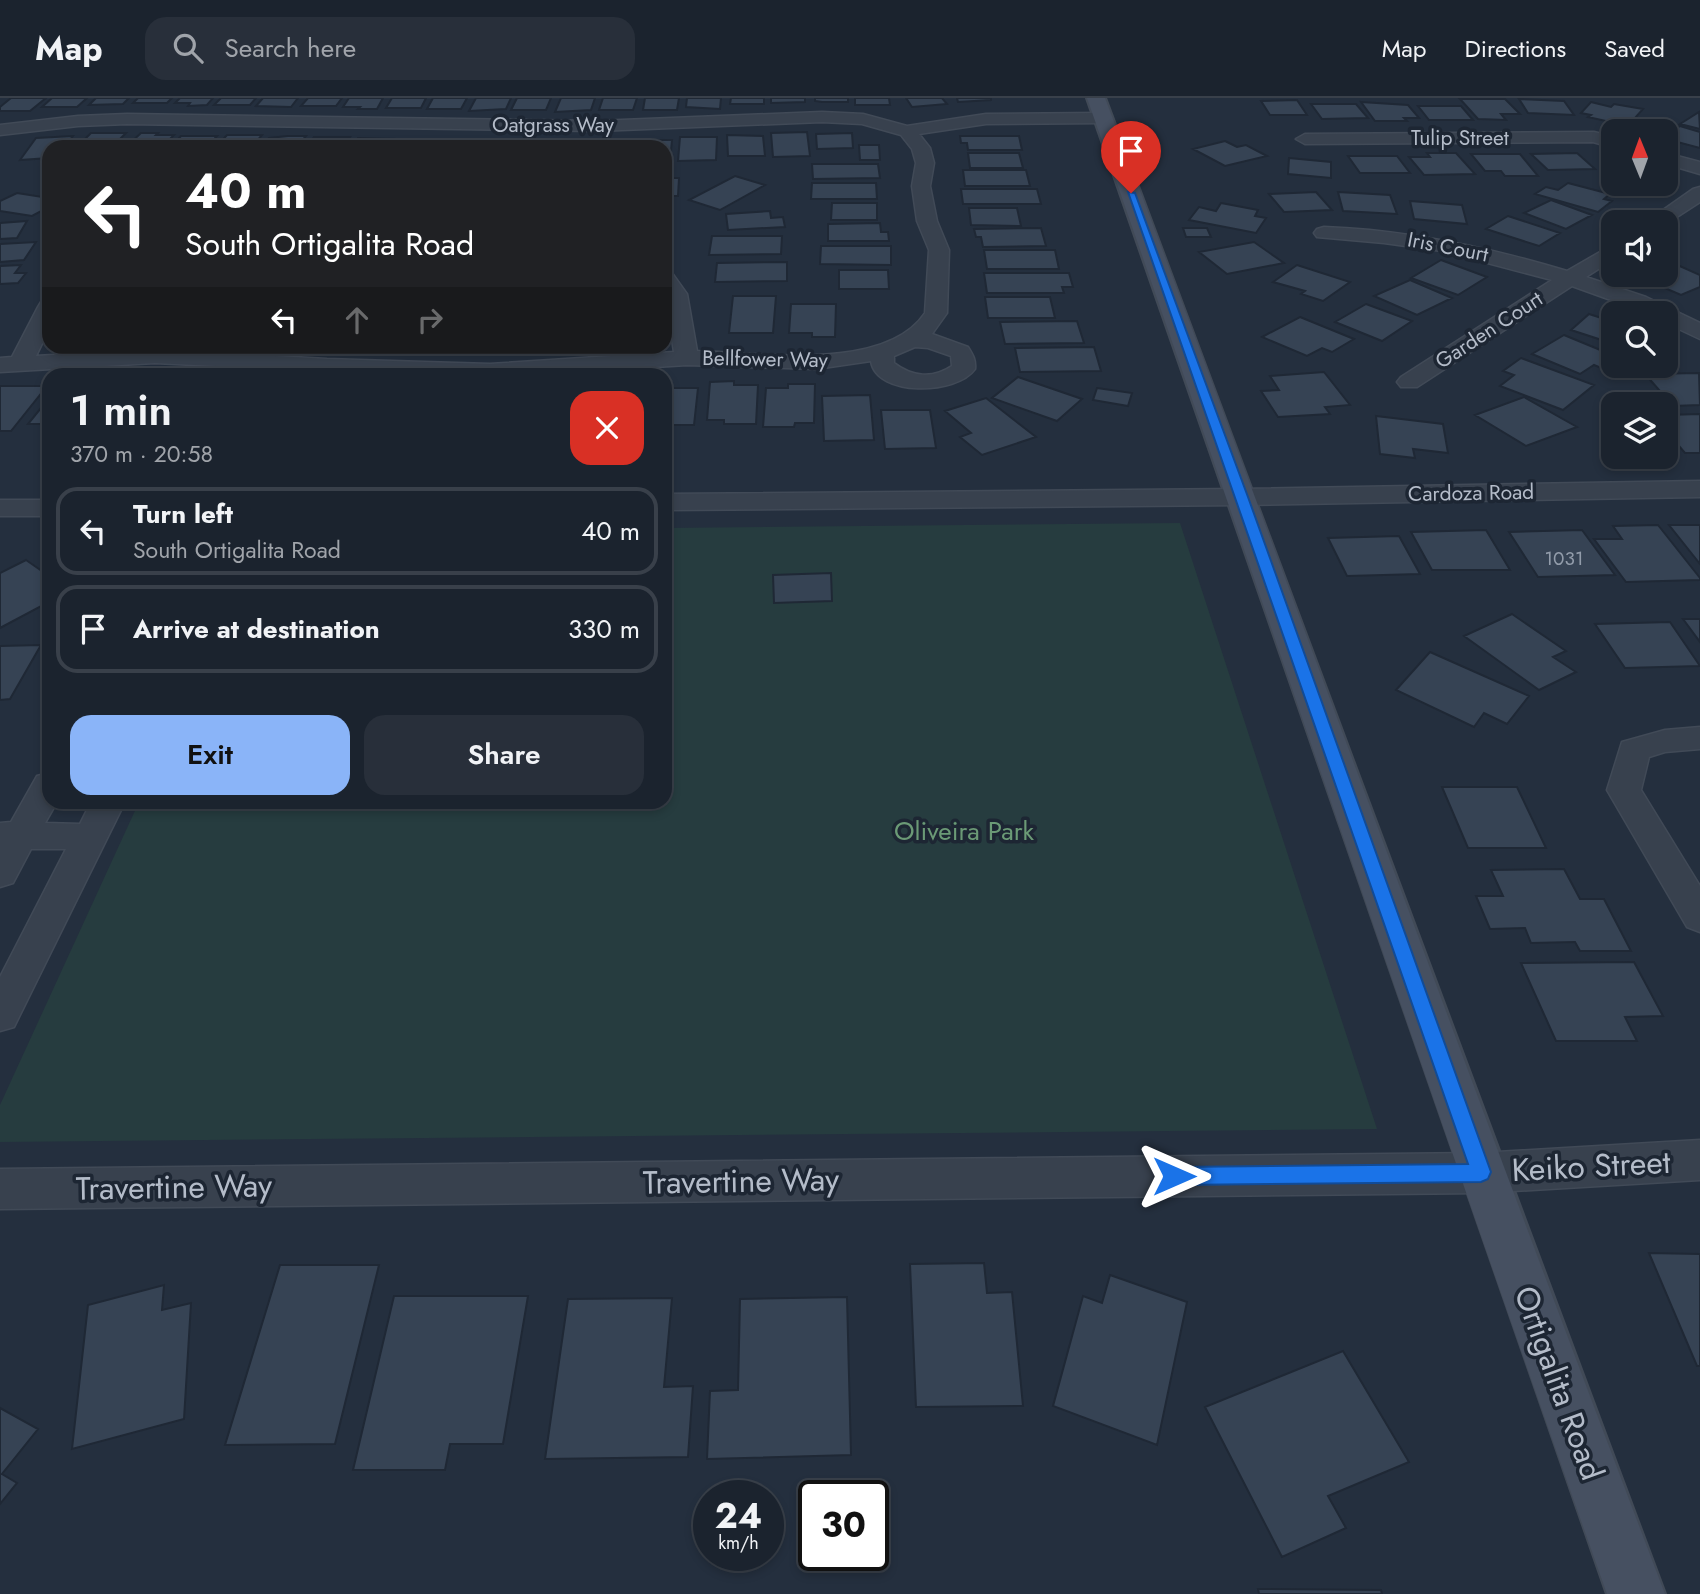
<!DOCTYPE html>
<meta charset="utf-8">
<style>
body{margin:0;font-family:Jost,sans-serif;background:#282f3a;color:#f1f3f6;height:100vh;display:flex;flex-direction:column;font-size:26px;white-space:nowrap}
*{box-sizing:border-box;margin:0}
p{font-size:23px;color:#a0a4aa}
.icon{flex:none;width:38px;height:38px;fill:none;stroke:currentColor;stroke-width:2;stroke-linecap:round;stroke-linejoin:round}
.map{position:relative;flex:1;overflow:hidden}
.panel{position:absolute;left:42px;top:270px;width:630px;height:441px;display:flex;flex-direction:column;background:#1b232e;border-radius:21px;box-shadow:0 4px 10px #0003,0 0 0 2px #39404a}
.panel>*{flex:none}
.hud{position:absolute;left:42px;top:42px;width:630px;height:214px;border-radius:21px;box-shadow:0 4px 10px #0003,0 0 0 2px #39404a;background:#202124;color:#fff;overflow:hidden}
.needle{width:46px;rotate:359deg}
.controls{position:absolute;left:1601px;top:21px;display:grid;gap:14px}
.controls a{display:grid;place-items:center;width:77px;height:77px;border-radius:14px;background:#1b232e;box-shadow:0 4px 10px #0003,0 0 0 2px #39404a;font-size:35px}
.speed{position:absolute;left:693px;top:1382px;display:flex;gap:14px;font-size:35px;font-weight:700;text-align:center}
.speed>*{display:grid;place-content:center;width:91px;height:91px;border-radius:50%;background:#1b232e;box-shadow:0 4px 10px #0003,0 0 0 2px #39404a;line-height:1}
.speed small{font-size:18px;font-weight:400}
.speed .limit{border:4px solid #111;border-radius:10px;background:#fff;color:#111}
.pin{position:absolute;display:grid;place-items:center;width:60px;height:60px;color:#fff;margin:-72px -30px;border-radius:50% 50% 50% 0;rotate:-45deg;box-shadow:0 0 7px #0007}
.pin .icon{rotate:45deg}
.me{position:absolute;width:77px;margin:-38px;rotate:90deg;stroke-linejoin:round;filter:drop-shadow(0 0 5px #0008)}
.turn{display:flex;align-items:center;gap:24px;height:147px;padding:0 28px;font-size:32px}
.turn .icon{width:91px;height:91px;stroke-width:2.5}
.turn b{display:block;font-size:49px;line-height:60px}
.lanes{display:flex;align-items:center;height:66px;padding:0 28px;background:#0003;justify-content:center;gap:35px;direction:ltr}
.lanes .off{opacity:.35}
.round{display:grid;place-items:center;flex:none;width:74px;height:74px;border-radius:21px;background:#282f3a}
.summary{display:flex;align-items:center;justify-content:space-between;height:119px;padding:0 28px}
h1{font-size:42px;font-weight:600;line-height:52px}
.button{display:flex;gap:14px;margin-top:auto;padding:14px 28px}
.button a{flex:1;height:80px;border-radius:21px;background:#8ab4f8;color:#111;font-size:28px;font-weight:600;line-height:80px;text-align:center}
.button a+a{background:#282f3a;color:#f1f3f6}
ul{padding:0;list-style:none}
li{display:flex;align-items:center;gap:21px;height:88px;margin:0 14px 10px;padding:0 14px;border:4px solid #39404a;border-radius:21px}
li div{flex:1}
li b{display:block;font-size:26px}
li em{font-style:normal}
header{display:flex;align-items:center;gap:42px;box-sizing:border-box;height:98px;padding:0 35px;background:#1b232e;border-bottom:2px solid #39404a}
header strong{font-size:33px}
nav{display:flex;gap:38px;margin-inline-start:auto;font-size:24px}
.search{width:490px;height:63px;background:#282f3a;display:flex;align-items:center;gap:18px;box-sizing:border-box;padding:0 24px;border-radius:21px;color:#a0a4aa;font-size:26px}
.map>svg:first-child{display:block}
</style>
<header>
<strong>Map</strong>
<div class="search"><svg class="icon" aria-label="search" viewBox="0 0 24 24"><circle cx="10" cy="10" r="6"/><path d="M15 15l6 6"/></svg>Search here</div>
<nav><a>Map</a><a>Directions</a><a>Saved</a></nav>
</header>
<div class="map">
<svg width="1700" height="1496" viewBox="0 0 1700 1496">
<rect width="100%" height="100%" fill="#242f3e"/>
<path fill="#263c3f" d="M 1180,425 L 1377,1031 L 0,1044 L 0,1007 L 139,704 L 665,704 L 665,430 Z"/>
<path fill="#364354" stroke="#1f2835" stroke-width="2" d="M 11,0 L 46,0 L 30,13 L 0,13 L 0,9 Z
M 52,0 L 87,0 L 77,9 L 42,9 Z
M 96,0 L 129,0 L 123,6 L 89,7 Z
M 138,0 L 172,0 L 167,5 L 133,5 Z
M 180,0 L 213,0 L 207,7 L 188,8 L 190,5 L 175,5 Z
M 221,0 L 256,0 L 250,7 L 214,7 Z
M 263,0 L 298,0 L 291,9 L 256,8 Z
M 308,0 L 342,0 L 336,8 L 301,8 Z
M 349,0 L 383,0 L 377,11 L 358,11 L 360,9 L 343,9 Z
M 392,0 L 426,0 L 421,10 L 386,10 Z
M 433,0 L 467,0 L 461,11 L 427,11 Z
M 476,0 L 511,0 L 506,11 L 469,13 Z
M 517,0 L 551,0 L 546,12 L 511,12 Z
M 561,0 L 595,0 L 591,12 L 555,14 Z
M 603,0 L 637,0 L 633,12 L 599,12 Z
M 645,0 L 679,0 L 677,12 L 643,12 Z
M 687,0 L 721,0 L 720,11 L 686,9 Z
M 731,0 L 764,0 L 764,6 L 730,6 Z
M 771,0 L 805,0 L 805,4 L 771,5 Z
M 815,0 L 848,0 L 848,4 L 822,4 L 815,3 Z
M 855,0 L 889,0 L 890,7 L 855,7 Z
M 906,0 L 942,0 L 947,6 L 912,9 Z
M 957,0 L 991,0 L 991,2 L 958,4 Z
M 1460,1 L 1505,1 L 1520,16 L 1501,16 L 1506,22 L 1478,21 Z
M 1519,1 L 1564,3 L 1574,17 L 1528,15 Z
M 1297,2 L 1307,17 L 1270,17 L 1261,3 Z
M 1361,4 L 1408,7 L 1419,20 L 1404,20 L 1407,23 L 1375,23 Z
M 1591,4 L 1611,9 L 1614,6 L 1643,11 L 1628,28 L 1588,19 L 1591,17 L 1581,15 Z
M 1311,6 L 1356,6 L 1368,20 L 1322,21 Z
M 1418,8 L 1461,8 L 1473,22 L 1429,22 Z
M 1699,14 L 1700,31 L 1680,26 Z
M 1680,28 L 1700,34 L 1700,50 L 1666,41 L 1666,35 Z
M 807,34 L 810,58 L 773,59 L 771,35 Z
M 91,35 L 126,35 L 112,49 L 77,49 Z
M 141,35 L 158,35 L 156,37 L 174,37 L 162,49 L 126,49 Z
M 852,35 L 853,50 L 817,51 L 816,36 Z
M 227,37 L 262,37 L 252,49 L 216,49 Z
M 727,37 L 763,38 L 765,58 L 728,58 Z
M 73,38 L 65,49 L 49,49 L 49,60 L 20,62 L 36,40 Z
M 181,38 L 217,38 L 207,49 L 171,49 Z
M 288,38 L 306,38 L 297,49 L 261,49 L 269,40 Z
M 960,38 L 1019,38 L 1022,52 L 968,52 L 967,45 L 961,45 Z
M 314,39 L 350,39 L 343,49 L 307,49 Z
M 680,39 L 717,39 L 716,62 L 678,63 Z
M 358,40 L 395,41 L 389,49 L 352,49 Z
M 456,41 L 491,42 L 487,49 L 452,49 Z
M 499,41 L 535,41 L 531,49 L 494,49 Z
M 547,42 L 583,42 L 581,49 L 544,49 Z
M 590,42 L 626,42 L 624,49 L 588,49 Z
M 636,42 L 672,42 L 670,63 L 665,63 L 665,49 L 635,49 Z
M 1225,43 L 1237,49 L 1246,47 L 1267,58 L 1225,68 L 1193,51 Z
M 859,47 L 879,47 L 880,62 L 860,62 Z
M 968,55 L 1019,55 L 1023,70 L 970,70 Z
M 1427,55 L 1456,55 L 1475,76 L 1424,77 L 1409,59 L 1430,59 Z
M 1577,55 L 1595,71 L 1548,72 L 1531,56 Z
M 1471,56 L 1520,56 L 1538,78 L 1505,78 L 1501,73 L 1485,73 Z
M 1348,58 L 1397,58 L 1410,75 L 1360,75 Z
M 1289,60 L 1331,64 L 1331,80 L 1288,76 Z
M 812,66 L 878,66 L 880,80 L 813,81 Z
M 963,72 L 1026,72 L 1030,88 L 965,88 Z
M 735,78 L 765,87 L 720,112 L 689,102 Z
M 665,80 L 679,80 L 678,98 L 665,98 Z
M 812,85 L 876,85 L 877,101 L 811,101 Z
M 1568,85 L 1610,96 L 1604,101 L 1612,103 L 1598,114 L 1535,96 L 1546,89 L 1558,92 Z
M 961,91 L 1037,91 L 1041,106 L 963,106 Z
M 1316,94 L 1332,112 L 1284,114 L 1269,96 Z
M 1338,94 L 1390,97 L 1397,116 L 1343,113 Z
M 17,95 L 49,100 L 49,109 L 32,118 L 0,113 L 0,103 Z
M 1551,102 L 1592,117 L 1566,131 L 1524,115 Z
M 1410,103 L 1462,107 L 1467,126 L 1414,121 Z
M 832,105 L 877,105 L 877,122 L 831,122 Z
M 1221,105 L 1258,112 L 1255,118 L 1266,120 L 1256,135 L 1189,122 L 1199,109 L 1216,113 Z
M 969,110 L 1017,110 L 1021,128 L 971,127 Z
M 770,113 L 771,120 L 783,119 L 785,129 L 728,132 L 726,116 Z
M 1508,118 L 1560,135 L 1539,148 L 1486,131 Z
M 27,123 L 17,140 L 0,141 L 0,125 Z
M 880,125 L 881,134 L 888,134 L 889,143 L 828,143 L 828,126 Z
M 1041,130 L 1046,148 L 983,149 L 981,139 L 976,139 L 974,131 Z
M 1183,130 L 1207,130 L 1211,139 L 1186,139 Z
M 712,138 L 782,138 L 781,156 L 709,157 Z
M 36,144 L 24,162 L 0,164 L 0,146 Z
M 1254,144 L 1284,165 L 1227,176 L 1199,154 Z
M 821,148 L 891,148 L 891,167 L 820,166 Z
M 984,152 L 1055,152 L 1059,171 L 987,171 Z
M 1441,162 L 1487,179 L 1458,197 L 1411,180 Z
M 787,164 L 787,183 L 715,184 L 717,165 Z
M 1673,165 L 1700,177 L 1700,189 L 1681,197 L 1639,179 L 1666,177 L 1666,168 Z
M 21,167 L 15,175 L 26,175 L 18,185 L 0,186 L 0,168 Z
M 1297,167 L 1350,184 L 1323,203 L 1301,196 L 1305,193 L 1273,184 Z
M 839,172 L 888,172 L 889,191 L 839,191 Z
M 984,175 L 1069,175 L 1073,189 L 1062,189 L 1064,195 L 987,195 Z
M 1410,182 L 1452,200 L 1417,217 L 1374,198 Z
M 733,198 L 776,198 L 773,235 L 729,235 Z
M 985,199 L 1050,199 L 1055,220 L 988,220 Z
M 791,206 L 836,206 L 835,239 L 812,239 L 812,235 L 789,235 Z
M 1366,206 L 1412,223 L 1382,243 L 1335,224 Z
M 1589,216 L 1614,224 L 1614,246 L 1571,232 Z
M 1300,219 L 1354,241 L 1332,254 L 1322,250 L 1307,258 L 1262,239 Z
M 1077,223 L 1084,245 L 1005,246 L 1000,224 Z
M 1564,237 L 1610,256 L 1601,261 L 1610,265 L 1601,270 L 1594,267 L 1580,276 L 1532,256 Z
M 1094,249 L 1101,273 L 1020,274 L 1015,250 Z
M 1521,260 L 1594,287 L 1563,312 L 1500,288 L 1514,277 L 1503,273 Z
M 1324,274 L 1350,307 L 1325,309 L 1330,316 L 1278,319 L 1261,293 L 1279,292 L 1270,278 Z
M 1699,275 L 1700,307 L 1673,308 L 1645,276 Z
M 1018,279 L 1082,301 L 1057,323 L 992,300 Z
M 734,283 L 734,287 L 758,287 L 756,326 L 724,326 L 724,322 L 707,322 L 710,284 Z
M 788,286 L 815,286 L 814,325 L 795,325 L 794,329 L 763,329 L 766,290 L 788,290 Z
M 0,288 L 47,288 L 11,333 L 0,333 Z
M 665,290 L 698,290 L 694,327 L 665,327 Z
M 1097,290 L 1132,295 L 1128,308 L 1093,302 Z
M 870,297 L 874,342 L 824,343 L 822,298 Z
M 1524,299 L 1577,329 L 1526,348 L 1475,317 Z
M 49,300 L 49,326 L 28,326 Z
M 986,300 L 1036,339 L 982,357 L 960,339 L 971,335 L 945,313 Z
M 881,312 L 930,312 L 936,350 L 885,351 Z
M 1700,316 L 1700,355 L 1685,355 L 1666,333 L 1666,317 Z
M 1376,318 L 1443,326 L 1448,355 L 1413,351 L 1415,360 L 1380,356 Z
M 1658,427 L 1700,480 L 1700,482 L 1626,484 L 1594,441 L 1622,441 L 1613,428 Z
M 1669,427 L 1700,427 L 1700,466 Z
M 1486,432 L 1510,472 L 1432,472 L 1411,434 Z
M 1582,432 L 1615,477 L 1538,479 L 1509,434 Z
M 1399,438 L 1420,476 L 1347,478 L 1328,440 Z
M 26,462 L 49,478 L 49,504 L 0,530 L 0,475 Z
M 831,475 L 832,503 L 774,505 L 773,477 Z
M 1512,516 L 1566,553 L 1553,559 L 1576,574 L 1539,592 L 1464,538 Z
M 1683,521 L 1700,521 L 1700,544 Z
M 1670,524 L 1700,568 L 1625,570 L 1595,526 Z
M 41,547 L 10,601 L 0,602 L 0,548 Z
M 1430,554 L 1529,598 L 1507,626 L 1484,615 L 1474,629 L 1396,592 Z
M 1442,689 L 1517,689 L 1546,750 L 1468,750 Z
M 1564,771 L 1580,801 L 1604,801 L 1631,853 L 1580,853 L 1575,844 L 1531,845 L 1525,830 L 1490,831 L 1476,798 L 1503,798 L 1491,772 Z
M 1634,864 L 1663,918 L 1625,919 L 1637,943 L 1556,943 L 1521,865 Z
M 1649,1155 L 1700,1156 L 1700,1268 L 1697,1268 Z
M 984,1165 L 987,1195 L 1012,1194 L 1023,1308 L 916,1309 L 910,1166 Z
M 280,1167 L 379,1167 L 335,1346 L 225,1347 Z
M 1110,1177 L 1187,1204 L 1157,1347 L 1053,1308 L 1083,1198 L 1102,1205 Z
M 164,1187 L 162,1212 L 191,1205 L 184,1321 L 72,1351 L 88,1207 Z
M 394,1198 L 528,1198 L 503,1346 L 450,1346 L 445,1372 L 353,1372 Z
M 847,1199 L 851,1357 L 707,1361 L 710,1293 L 738,1292 L 740,1201 Z
M 672,1200 L 664,1289 L 693,1288 L 688,1359 L 545,1361 L 568,1201 Z
M 1343,1253 L 1409,1364 L 1328,1398 L 1346,1430 L 1282,1459 L 1205,1309 Z
M 0,1310 L 38,1331 L 2,1376 L 17,1385 L 0,1406 Z
M 1258,1491 L 1381,1492 L 1382,1496 L 1259,1496 Z"/>
<g fill="none" stroke-linecap="round" stroke-linejoin="round">
<defs>
<path id="street" d="M 822,14 L 863,16 L 907,28 L 986,16 L 1103,15 L 1112,20 L 1103,25 L 986,26 L 919,36 L 930,50 L 934,65 L 930,88 L 937,123 L 949,152 L 947,215 L 932,236 L 968,249 C 973,257 976,262 975,271 C 957,297 876,299 871,263 L 816,271 L 687,267 L 543,276 L 376,276 L 155,265 L 0,274 L 0,260 L 12,259 L 38,209 L 41,204 L 49,202 L 49,231 L 36,258 L 155,251 L 327,261 L 490,266 L 674,254 L 665,196 L 665,173 L 672,175 L 687,196 L 697,253 C 759,255 886,274 925,215 L 929,152 L 917,123 L 912,88 L 916,65 L 912,51 L 901,37 L 862,26 L 822,24 L 597,33 L 127,26 L 78,28 L 0,37 L 0,27 L 78,18 L 127,16 L 597,23 ZM 915,249 L 928,250 L 951,258 L 952,268 C 933,281 912,279 894,265 L 894,258 Z
M 1594,34 L 1614,39 L 1614,50 L 1593,44 L 1305,46 L 1296,41 L 1305,36 Z
M 1666,55 L 1700,64 L 1700,76 L 1666,66 Z
M 1700,89 L 1700,104 L 1666,126 L 1646,124 L 1693,91 Z
M 1324,129 C 1408,132 1487,149 1567,173 L 1614,146 L 1614,161 L 1586,179 L 1646,199 L 1700,225 L 1700,241 L 1666,225 L 1666,215 L 1647,215 L 1572,188 L 1417,289 L 1401,289 L 1397,284 L 1401,279 L 1552,182 L 1442,153 L 1384,145 L 1317,139 L 1314,135 L 1317,131 Z
M 1700,383 L 1700,399 L 1242,407 L 665,412 L 665,396 L 1242,391 Z
M 0,402 L 49,402 L 49,418 L 0,418 Z
M 1700,629 L 1700,651 L 1665,654 L 1649,659 L 1641,692 L 1700,788 L 1700,834 L 1687,829 L 1607,692 L 1622,644 L 1665,632 Z
M 49,675 L 49,704 L 57,704 L 45,725 L 80,726 L 91,704 L 125,704 L 14,929 L 0,933 L 0,879 L 66,751 L 31,751 L 13,785 L 0,789 L 0,725 L 11,724 L 37,678 Z
M 1700,1042 L 1700,1082 L 1481,1095 L 0,1111 L 0,1071 L 1481,1055 Z"/>
<path id="secondary" d="M 1087,0 L 1105,0 C 1294,498 1475,998 1665,1496 L 1607,1496 C 1430,998 1262,498 1087,0 Z"/>
</defs>
<use href="#street" stroke="#414a57" stroke-width="3"/>
<use href="#secondary" stroke="#414a57" stroke-width="4"/>
<use href="#street" fill="#38414e" fill-rule="evenodd"/>
<use href="#secondary" fill="#465061" fill-rule="evenodd"/>
</g>
<path fill="#1a73e8" stroke="#114b97" stroke-width="2" d="M 1128,94 L 1135,95 L 1248,399 L 1491,1074 L 1488,1081 L 1481,1084 L 1174,1087 L 1167,1084 L 1164,1078 L 1167,1071 L 1174,1069 L 1468,1066 Z"/>
<g text-anchor="middle" dominant-baseline="central" stroke-width="7" stroke-linejoin="round" paint-order="stroke">
<g font-size="19" fill="#929caa">
<text x="1564" y="460">1031</text>
</g>
<g font-size="21" fill="#b4bcc9" stroke="#1d2633">
<text x="553" y="27">Oatgrass Way</text>
<text x="1460" y="40">Tulip Street</text>
<text transform="translate(1448 149) rotate(11)">Iris Court</text>
<text transform="translate(1489 232) rotate(-33)">Garden Court</text>
<text transform="translate(765 261) rotate(1)">Bellfower Way</text>
<text transform="translate(1471 395) rotate(-1)">Cardoza Road</text>
</g>
<g font-size="26" fill="#6b9a76" stroke="#1d2633">
<text x="964" y="733">Oliveira Park</text>
</g>
<g font-size="32" fill="#b4bcc9" stroke="#1d2633">
<text transform="translate(1591 1068) rotate(-3)">Keiko Street</text>
<text transform="translate(741 1083) rotate(-1)">Travertine Way</text>
<text transform="translate(174 1089) rotate(-1)">Travertine Way</text>
<text transform="translate(1559 1285) rotate(70)">Ortigalita Road</text>
</g>
</g>
</svg>
<div class="controls">
<a><svg class="needle" viewBox="-14 -14 28 28"><path d="M0-13l5 13h-10z" fill="#e53935"/><path d="M0 13l5-13h-10z" fill="#a0a4aa"/></svg></a>
<a><svg class="icon" aria-label="sound" viewBox="0 0 24 24"><path d="M4 9h4l5-4v14l-5-4H4zM17 9q2 3 0 6"/></svg></a>
<a><svg class="icon" aria-label="search" viewBox="0 0 24 24"><circle cx="10" cy="10" r="6"/><path d="M15 15l6 6"/></svg></a>
<a><svg class="icon" aria-label="layers" viewBox="0 0 24 24"><path d="M12 4l9 5-9 5-9-5zM3 14l9 5 9-5"/></svg></a>
</div>
<div class="speed"><div>24<small>km/h</small></div><div class="limit">30</div></div>
<div class="pin" style="left:1131px;top:95px;background:#d93025"><svg class="icon" aria-label="arrive" viewBox="0 0 24 24"><path d="M6 21V4h12l-3 4 3 4H6"/></svg></div>
<svg class="me" style="left:1174px;top:1078px" viewBox="-20 -20 40 40"><path d="M0-17L14 15 0 8-14 15z" fill="#1a73e8" stroke="#fff" stroke-width="4"/></svg>
<div class="hud">
<div class="turn"><svg class="icon" aria-label="left" viewBox="0 0 24 24"><path d="M17 20v-9H6M10 6l-5 5 5 5"/></svg><div><b>40 m</b>South Ortigalita Road</div></div>
<div class="lanes"><svg class="icon" aria-label="left" viewBox="0 0 24 24"><path d="M17 20v-9H6M10 6l-5 5 5 5"/></svg><svg class="icon off" aria-label="ahead" viewBox="0 0 24 24"><path d="M12 20V5M6 11l6-6 6 6"/></svg><svg class="icon off" aria-label="right" viewBox="0 0 24 24"><path d="M7 20v-9h11M14 6l5 5-5 5"/></svg></div>
</div>
<section class="panel">
<div class="summary"><div><h1>1 min</h1><p>370 m · 20:58</p></div><a class="round" style="background:#d93025;color:#fff"><svg class="icon" aria-label="close" viewBox="0 0 24 24"><path d="M6 6l12 12M18 6L6 18"/></svg></a></div>
<ul>
<li><svg class="icon" aria-label="left" viewBox="0 0 24 24"><path d="M17 20v-9H6M10 6l-5 5 5 5"/></svg><div><b>Turn left</b><p>South Ortigalita Road</p></div><em>40 m</em></li>
<li><svg class="icon" aria-label="arrive" viewBox="0 0 24 24"><path d="M6 21V4h12l-3 4 3 4H6"/></svg><div><b>Arrive at destination</b></div><em>330 m</em></li>
</ul>
<div class="button"><a>Exit</a><a>Share</a></div>
</section>
</div>
